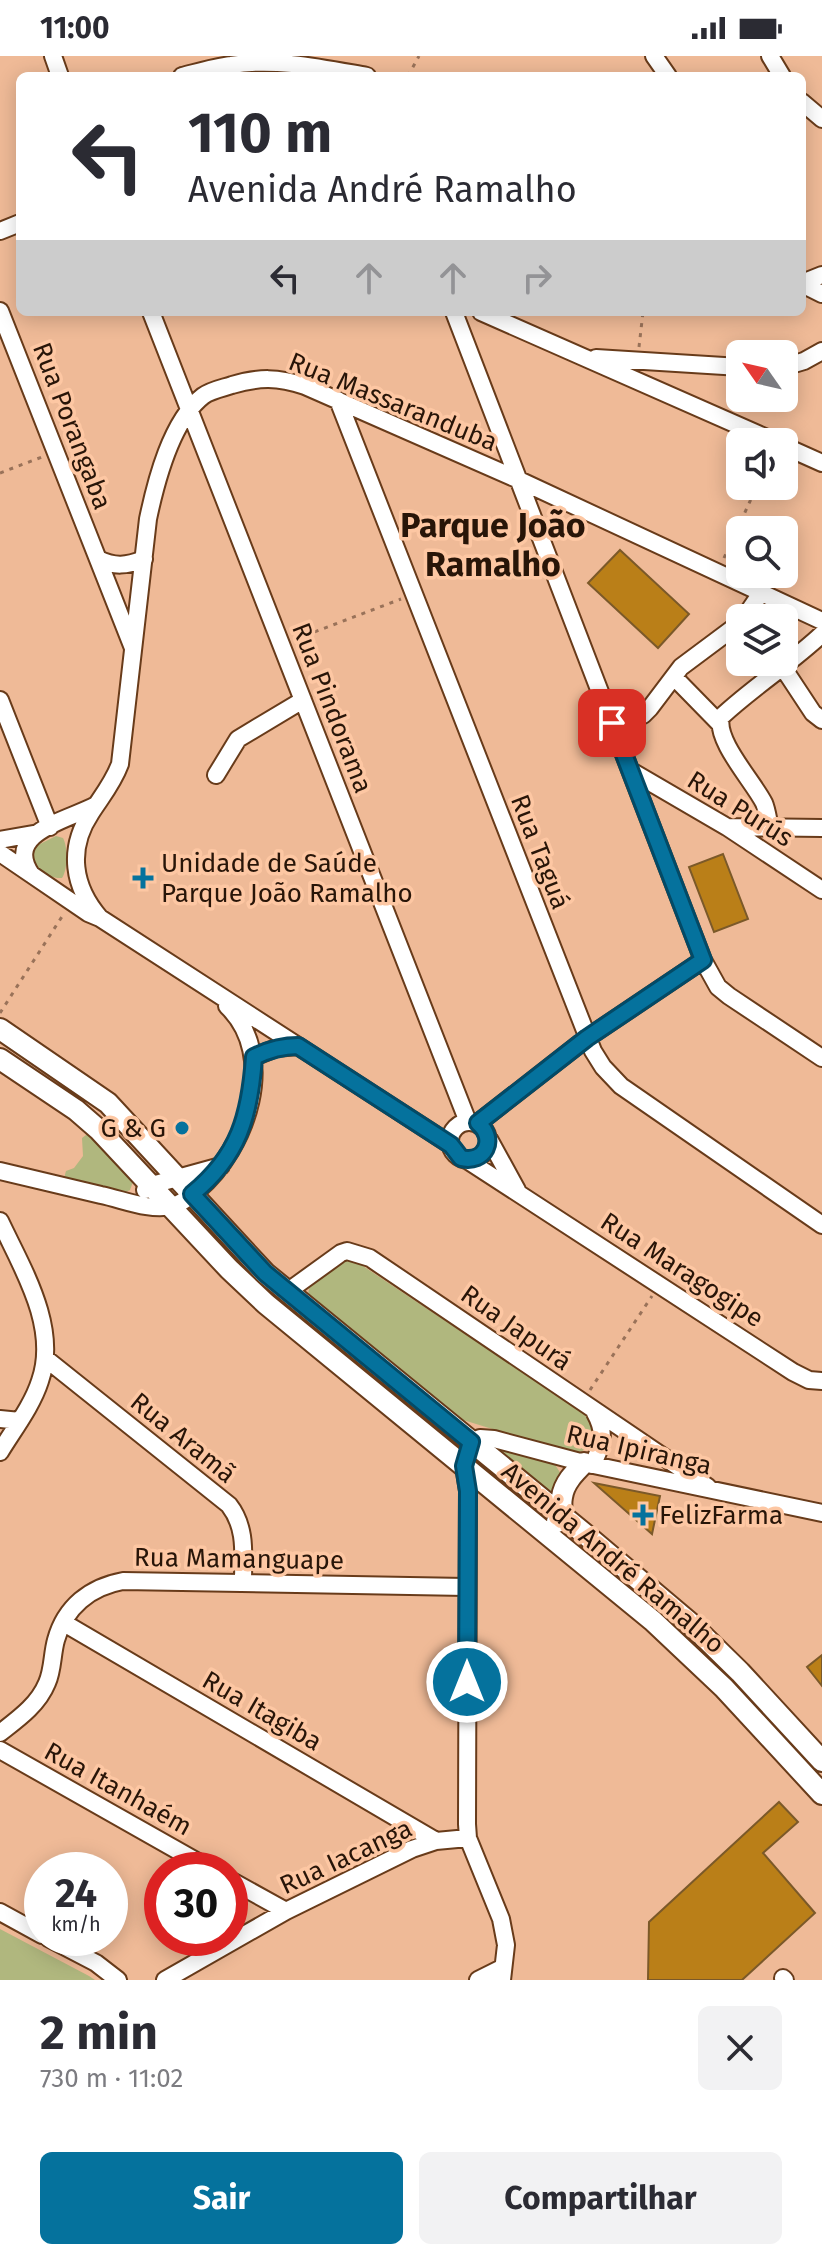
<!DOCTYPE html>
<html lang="pt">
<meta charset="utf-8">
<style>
body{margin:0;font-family:"Fira Sans",sans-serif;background:#f2f2f3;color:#2b2b33;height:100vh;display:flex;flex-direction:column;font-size:30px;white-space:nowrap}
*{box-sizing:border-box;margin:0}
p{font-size:26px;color:#7c7c81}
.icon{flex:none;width:44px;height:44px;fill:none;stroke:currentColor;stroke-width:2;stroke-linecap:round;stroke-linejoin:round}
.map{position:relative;height:1924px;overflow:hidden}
.side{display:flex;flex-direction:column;background:#fff;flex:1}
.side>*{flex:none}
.banner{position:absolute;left:16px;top:16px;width:790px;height:244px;border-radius:12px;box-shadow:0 4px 20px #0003;background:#fff;color:#2b2b33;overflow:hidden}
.needle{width:52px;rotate:304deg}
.controls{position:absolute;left:726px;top:284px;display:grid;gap:16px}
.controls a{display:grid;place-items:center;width:72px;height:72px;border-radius:12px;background:#fff;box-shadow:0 4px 20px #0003;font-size:40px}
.speed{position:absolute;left:24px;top:1796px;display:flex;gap:16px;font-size:40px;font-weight:700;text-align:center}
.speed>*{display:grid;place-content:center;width:104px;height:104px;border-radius:50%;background:#fff;box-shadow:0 4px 20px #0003;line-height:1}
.speed small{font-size:20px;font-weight:400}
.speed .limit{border:12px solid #d22;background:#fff;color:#111}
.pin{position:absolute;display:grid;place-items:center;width:68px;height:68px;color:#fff;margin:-34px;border-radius:16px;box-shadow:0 4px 12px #0006}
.me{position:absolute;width:88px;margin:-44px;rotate:0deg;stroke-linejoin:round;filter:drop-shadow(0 0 6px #0008)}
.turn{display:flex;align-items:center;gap:28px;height:168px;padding:0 40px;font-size:36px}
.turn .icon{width:104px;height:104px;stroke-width:2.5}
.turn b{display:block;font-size:56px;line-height:68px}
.lanes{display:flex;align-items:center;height:76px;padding:0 40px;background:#0003;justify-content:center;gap:40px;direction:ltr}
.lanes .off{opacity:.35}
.round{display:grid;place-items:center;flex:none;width:84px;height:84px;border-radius:12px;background:#f2f2f3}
.overview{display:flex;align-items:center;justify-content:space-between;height:136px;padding:0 40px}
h1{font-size:48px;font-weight:700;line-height:60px}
.button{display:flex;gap:16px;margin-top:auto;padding:16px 40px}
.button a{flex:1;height:92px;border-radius:12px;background:#05729d;color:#fff;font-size:32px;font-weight:700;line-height:92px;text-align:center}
.button a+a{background:#f2f2f3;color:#2b2b33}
.status{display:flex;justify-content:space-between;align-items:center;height:56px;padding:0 40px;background:#fff;direction:ltr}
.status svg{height:22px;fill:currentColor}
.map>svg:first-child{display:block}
</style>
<div class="status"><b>11:00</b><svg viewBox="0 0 49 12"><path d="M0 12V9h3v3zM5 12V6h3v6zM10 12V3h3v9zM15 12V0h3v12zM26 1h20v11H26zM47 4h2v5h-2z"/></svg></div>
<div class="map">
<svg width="822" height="1924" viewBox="0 0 822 1924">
<rect width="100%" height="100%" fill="#efba97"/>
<path fill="#b0b77e" d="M 56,780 L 63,782 C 68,791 68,813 62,822 C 48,823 34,812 32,799 L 38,789 Z
M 90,1076 L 134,1123 L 130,1134 L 126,1136 L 64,1122 L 66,1115 L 74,1112 L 83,1100 L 82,1082 Z
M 346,1203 L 357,1206 L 591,1362 C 598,1379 593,1395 573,1398 L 460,1363 L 308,1239 L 310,1227 Z
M 500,1391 L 554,1407 L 561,1418 L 555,1432 L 550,1436 L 545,1435 L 493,1392 Z
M 0,1873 L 89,1920 L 95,1924 L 0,1924 Z"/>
<path fill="#ba7f18" stroke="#7b5929" stroke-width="2" d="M 620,494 L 689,558 L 658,592 L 588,527 Z
M 723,798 L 748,863 L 714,876 L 689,811 Z
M 594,1427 L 660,1440 L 652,1478 Z
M 822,1599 L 822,1630 L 807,1611 Z
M 779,1746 L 798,1766 L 763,1797 L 815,1857 L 742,1924 L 648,1924 L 649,1866 Z"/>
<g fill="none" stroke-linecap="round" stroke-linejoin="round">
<defs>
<path id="minor" d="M 53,0 L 60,20
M 654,0 L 668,20
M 770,0 L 782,20
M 182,20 C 198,16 215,11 231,9 C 277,2 322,12 367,20
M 802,46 L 822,63
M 0,175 L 20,167
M 802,227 L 822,219
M 802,228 L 822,238
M 0,255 L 133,592
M 151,256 L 468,1066
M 454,256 L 703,904 L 718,931 L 729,940 L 822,1002
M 481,256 L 776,386
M 596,302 L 740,311
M 784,311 L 804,305 L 822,295
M 338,344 L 593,995 L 603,1011 L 621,1030 L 822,1169
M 784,390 L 822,407
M 98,503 C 115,511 126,510 144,503
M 744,562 L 761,537
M 782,610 L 813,657 L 822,664
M 674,621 L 719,667
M 0,644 L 50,771
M 612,667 L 643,659 L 650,652 L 681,611 L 740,567
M 631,715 L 727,771 L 822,834
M 216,719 L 238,683 L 303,644
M 728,771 L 822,772
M 770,772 C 768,763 767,754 764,747 C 753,725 715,685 721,661 C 753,631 790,608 822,578
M 0,784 L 33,778
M 0,797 L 88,857 L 100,862 L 451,1089
M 31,818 C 3,776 69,764 96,749
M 100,862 C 73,831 67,793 91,757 C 102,740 113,727 120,708 L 148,463 C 156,425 171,365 203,340 C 211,334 223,332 232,329 C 259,321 278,321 305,330 L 519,424 L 822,565
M 254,1001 L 276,992 L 298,990
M450 1085a19 19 0 1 1 38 0a19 19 0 1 1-38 0Z
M 478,1067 L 587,982 L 703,904
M 489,1083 L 517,1134
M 467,1104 L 793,1316 L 809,1324 L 822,1325
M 0,1115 C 34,1123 67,1131 101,1139 C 125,1144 148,1155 173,1150 C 183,1147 190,1140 198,1134 C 247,1093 279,1000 227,950
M 145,1134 L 152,1129 L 221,1110
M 0,1165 C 22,1212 59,1271 40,1325 C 32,1350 14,1373 0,1396
M 287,1236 L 341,1197 L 347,1195 L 370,1202 L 708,1431
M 45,1302 L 229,1449 C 247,1472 243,1499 243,1527
M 0,1363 L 20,1365
M 592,1409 C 603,1389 606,1377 595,1357
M 64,1567 L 436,1785
M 0,1677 C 18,1663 38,1649 47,1627 C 53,1614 52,1598 56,1584 C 65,1551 90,1531 123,1525 L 466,1531
M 0,1694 L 212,1814
M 230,1824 L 286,1855
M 0,1856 L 42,1879
M 48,1882 L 96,1907 L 118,1924
M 783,1922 L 785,1924
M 165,1924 L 286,1855 L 412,1793 L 436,1785 L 468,1782
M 478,1924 L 502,1912
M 502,1924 L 506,1889 L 501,1863 L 468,1782 L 467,1768 L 468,1435 L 464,1410 L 471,1386 L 480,1382 L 494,1383 L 584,1407 L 822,1457"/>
<path id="major" d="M 0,973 L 108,1047 L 265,1217 L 586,1479 L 690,1567 L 740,1616 L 822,1705
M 0,1003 L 76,1054 L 99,1074 L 229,1213 L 266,1248 L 653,1565 L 724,1632 L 822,1738
M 557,1466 C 564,1457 560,1451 562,1441 C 564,1427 574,1417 584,1407"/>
</defs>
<use href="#minor" stroke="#683b1a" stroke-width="20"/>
<use href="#major" stroke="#683b1a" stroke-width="24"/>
<path stroke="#997259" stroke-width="3" stroke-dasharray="4 6" stroke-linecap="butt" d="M 408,20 L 419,0
M 639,291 L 643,256
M 0,417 L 42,401
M 724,502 L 757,430
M 296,583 L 401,543
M 0,957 L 63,859
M 590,1334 L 652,1240"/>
<use href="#minor" stroke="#fff" stroke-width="16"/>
<use href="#major" stroke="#fff" stroke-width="20"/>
</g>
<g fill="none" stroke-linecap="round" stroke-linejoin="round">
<defs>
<path id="route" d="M 467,1626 L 468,1435 L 464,1410 L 471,1386 L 265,1217 L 192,1138 C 239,1100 250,1059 254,1001 C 268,994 281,990 298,990 L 451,1089 L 461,1102 C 485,1108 497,1083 478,1067 L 587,982 L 703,904 L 612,667"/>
</defs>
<use href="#route" stroke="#034a66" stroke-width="20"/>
<use href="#route" stroke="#05729d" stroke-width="14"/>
</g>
<g fill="#05729d" stroke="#fdc7a3" stroke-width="3">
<path d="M139 810h8v8h8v8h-8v8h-8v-8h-8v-8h8z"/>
<circle cx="182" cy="1072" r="8"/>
<path d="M639 1447h8v8h8v8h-8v8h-8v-8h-8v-8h8z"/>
</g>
<g text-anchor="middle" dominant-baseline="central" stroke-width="7" stroke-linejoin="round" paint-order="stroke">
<g font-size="26" fill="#281508" stroke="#fdc7a3">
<text transform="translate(393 346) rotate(22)">Rua Massaranduba</text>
<text transform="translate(72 370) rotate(69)">Rua Porangaba</text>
<text transform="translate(332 652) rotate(69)">Rua Pindorama</text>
<text transform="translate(740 753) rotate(32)">Rua Purús</text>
<text transform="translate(540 796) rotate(69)">Rua Taguá</text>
<text transform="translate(682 1214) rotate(33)">Rua Maragogipe</text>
<text transform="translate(516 1272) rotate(35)">Rua Japurá</text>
<text transform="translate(183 1382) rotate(39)">Rua Aramã</text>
<text transform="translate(639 1394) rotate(13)">Rua Ipiranga</text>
<text transform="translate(613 1502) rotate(40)">Avenida André Ramalho</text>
<text transform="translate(239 1503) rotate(1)">Rua Mamanguape</text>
<text transform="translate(262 1655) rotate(30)">Rua Itagiba</text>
<text transform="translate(118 1733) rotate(29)">Rua Itanhaém</text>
<text transform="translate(346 1801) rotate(-25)">Rua Iacanga</text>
</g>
<g font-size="26" fill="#281508" stroke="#fdc7a3" text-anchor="start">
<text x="161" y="807">Unidade de Saúde<tspan x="161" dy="30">Parque João Ramalho</tspan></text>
<text x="166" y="1072" text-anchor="end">G &amp; G</text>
<text x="659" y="1459">FelizFarma</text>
</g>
<g font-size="34" font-weight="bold" fill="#281508" stroke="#fdc7a3">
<text x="493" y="469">Parque João<tspan x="493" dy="39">Ramalho</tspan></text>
</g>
</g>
</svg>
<div class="controls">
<a><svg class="needle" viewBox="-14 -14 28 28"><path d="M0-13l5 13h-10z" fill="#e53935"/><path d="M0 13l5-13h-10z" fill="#7c7c81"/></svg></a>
<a><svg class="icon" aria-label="sound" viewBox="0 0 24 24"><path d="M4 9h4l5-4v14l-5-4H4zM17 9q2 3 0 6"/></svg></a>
<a><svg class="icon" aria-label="search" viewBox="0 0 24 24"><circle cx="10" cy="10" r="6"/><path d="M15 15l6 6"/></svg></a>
<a><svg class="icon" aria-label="layers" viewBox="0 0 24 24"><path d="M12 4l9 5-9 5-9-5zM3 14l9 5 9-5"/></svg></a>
</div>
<div class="speed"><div>24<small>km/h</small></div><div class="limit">30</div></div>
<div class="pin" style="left:612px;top:667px;background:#d93025"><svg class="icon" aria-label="arrive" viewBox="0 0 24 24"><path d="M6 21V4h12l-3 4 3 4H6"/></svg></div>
<svg class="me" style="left:467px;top:1626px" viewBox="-20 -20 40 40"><circle r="17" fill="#05729d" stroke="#fff" stroke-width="3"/><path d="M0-11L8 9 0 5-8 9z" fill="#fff"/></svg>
<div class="banner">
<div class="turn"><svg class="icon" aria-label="left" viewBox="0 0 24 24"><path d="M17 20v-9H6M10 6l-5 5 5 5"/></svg><div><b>110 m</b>Avenida André Ramalho</div></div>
<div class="lanes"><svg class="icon" aria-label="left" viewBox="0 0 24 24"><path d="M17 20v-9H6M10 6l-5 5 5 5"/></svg><svg class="icon off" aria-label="ahead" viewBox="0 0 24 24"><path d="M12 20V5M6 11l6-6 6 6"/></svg><svg class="icon off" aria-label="ahead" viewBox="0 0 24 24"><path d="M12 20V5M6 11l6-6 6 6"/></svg><svg class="icon off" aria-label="right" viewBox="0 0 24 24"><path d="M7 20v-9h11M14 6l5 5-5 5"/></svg></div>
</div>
</div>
<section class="side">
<div class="overview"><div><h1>2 min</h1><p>730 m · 11:02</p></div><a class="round"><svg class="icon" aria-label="close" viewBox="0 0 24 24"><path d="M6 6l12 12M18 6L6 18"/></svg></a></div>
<div class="button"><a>Sair</a><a>Compartilhar</a></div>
</section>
